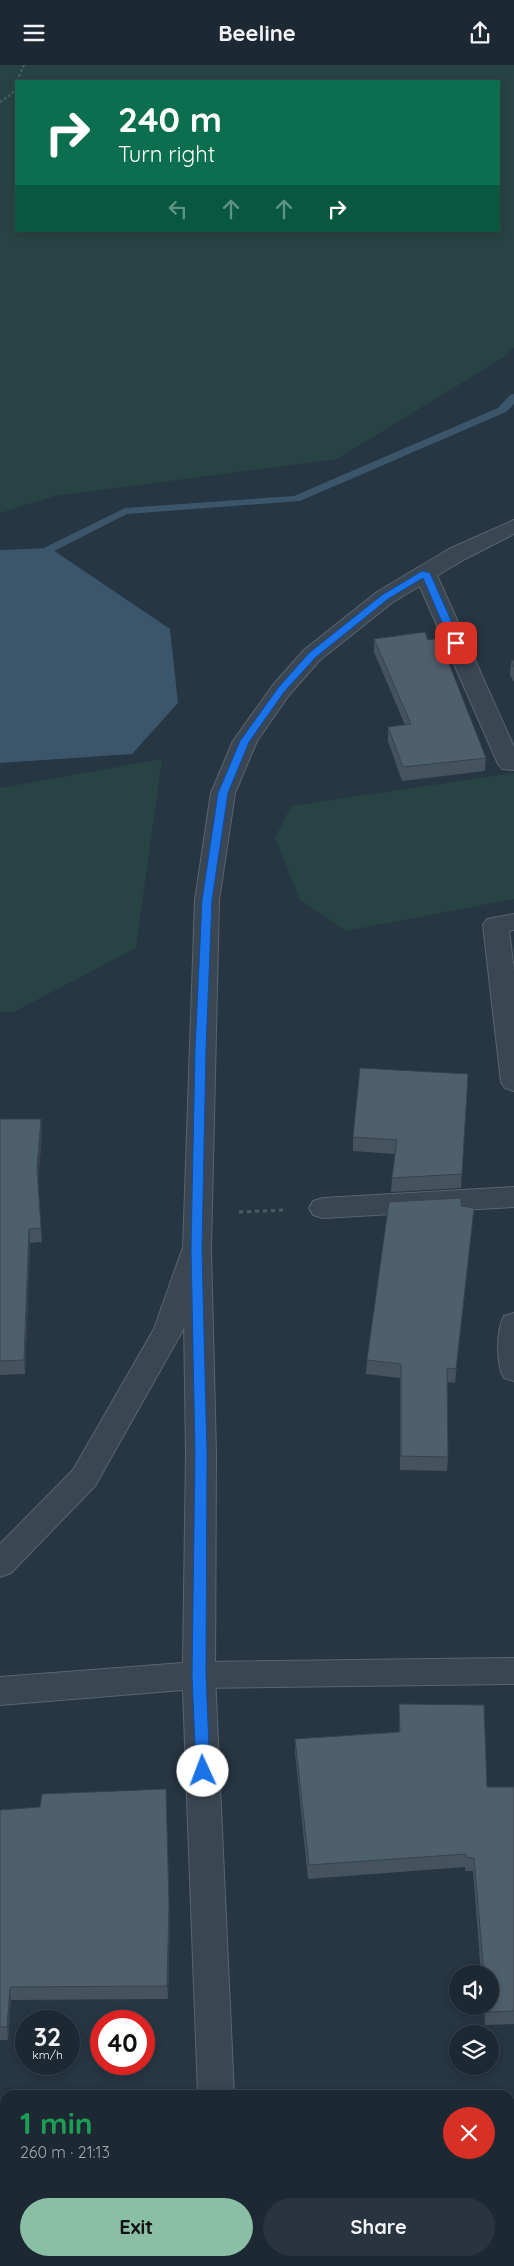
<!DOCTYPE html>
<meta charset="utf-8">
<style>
body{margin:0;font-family:Quicksand,sans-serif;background:#29343e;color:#f1f3f6;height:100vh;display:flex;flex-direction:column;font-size:19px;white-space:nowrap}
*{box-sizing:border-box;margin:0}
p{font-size:16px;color:#a0a6ac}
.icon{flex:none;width:28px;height:28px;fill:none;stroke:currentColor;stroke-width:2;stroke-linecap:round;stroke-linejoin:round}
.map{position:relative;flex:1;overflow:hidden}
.side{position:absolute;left:0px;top:2025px;width:515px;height:176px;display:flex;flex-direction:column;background:#1c2832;border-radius:15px 15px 0 0;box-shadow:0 2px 8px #0003,0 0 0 1px #3a444d}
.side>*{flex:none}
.banner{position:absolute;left:15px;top:15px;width:485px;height:152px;border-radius:0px;box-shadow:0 2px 8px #0003,0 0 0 1px #3a444d;background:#0b6e4f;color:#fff;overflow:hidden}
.controls{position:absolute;left:449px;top:1900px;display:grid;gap:10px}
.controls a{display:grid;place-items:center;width:50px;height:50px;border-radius:50%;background:#1c2832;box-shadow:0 2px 8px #0003,0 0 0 1px #3a444d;font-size:25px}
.speed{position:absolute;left:15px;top:1945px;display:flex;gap:10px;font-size:25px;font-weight:700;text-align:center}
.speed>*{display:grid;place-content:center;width:65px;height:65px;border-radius:50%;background:#1c2832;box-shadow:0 2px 8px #0003,0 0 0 1px #3a444d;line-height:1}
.speed small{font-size:12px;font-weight:400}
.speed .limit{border:8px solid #d22;background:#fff;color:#111}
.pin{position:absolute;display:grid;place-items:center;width:42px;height:42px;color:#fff;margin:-21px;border-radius:10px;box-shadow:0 2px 8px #0006}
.me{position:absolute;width:55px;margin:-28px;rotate:358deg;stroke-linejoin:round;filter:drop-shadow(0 0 4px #0008)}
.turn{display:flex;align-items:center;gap:18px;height:105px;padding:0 20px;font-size:22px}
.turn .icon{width:65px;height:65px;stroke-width:2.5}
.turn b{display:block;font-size:35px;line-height:42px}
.lanes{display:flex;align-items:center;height:48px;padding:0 20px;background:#0003;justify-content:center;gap:25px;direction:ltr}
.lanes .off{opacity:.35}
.round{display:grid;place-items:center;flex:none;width:52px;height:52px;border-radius:26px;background:#29343e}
.head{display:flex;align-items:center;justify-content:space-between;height:85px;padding:0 20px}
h1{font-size:30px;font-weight:800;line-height:38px;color:#1e9e55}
.cta{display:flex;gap:10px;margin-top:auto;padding:10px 20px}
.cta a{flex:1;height:58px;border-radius:30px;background:#8abfa5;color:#111;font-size:20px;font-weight:800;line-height:58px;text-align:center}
.cta a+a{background:#29343e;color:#f1f3f6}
header{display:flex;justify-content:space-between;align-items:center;height:65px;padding:0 20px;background:#1c2832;font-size:22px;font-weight:800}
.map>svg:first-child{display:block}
</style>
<header><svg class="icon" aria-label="menu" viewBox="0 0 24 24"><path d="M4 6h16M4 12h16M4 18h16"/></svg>Beeline<svg class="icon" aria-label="share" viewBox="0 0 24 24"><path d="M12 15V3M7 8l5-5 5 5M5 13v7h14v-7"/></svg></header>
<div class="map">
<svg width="514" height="2201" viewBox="0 0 514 2201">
<rect width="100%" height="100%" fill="#263642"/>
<path fill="#284343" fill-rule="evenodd" d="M 0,0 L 514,0 L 514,282 L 504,292 L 337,394 L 55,431 L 0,448 ZM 16,16 L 499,16 L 499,166 L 16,166 Z
M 162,694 L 136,883 L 14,947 L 0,947 L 0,723 Z
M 514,708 L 514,834 L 346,866 L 300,835 L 275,773 L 291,741 Z"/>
<path fill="#3b566b" d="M 50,483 L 170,564 L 178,638 L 132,689 L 0,698 L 0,485 Z"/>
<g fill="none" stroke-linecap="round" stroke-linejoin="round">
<path fill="#3b566b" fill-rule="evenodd" d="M 514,329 L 514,339 L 506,347 L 300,436 L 127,449 L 54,486 L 50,487 L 44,483 L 125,443 L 294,431 L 498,343 L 510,330 Z"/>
<defs>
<path id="service" d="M 514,1122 L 514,1142 L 323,1153 L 313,1150 L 309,1143 L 313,1136 L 323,1133 Z"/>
<path id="minor" d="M 425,501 L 433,503 L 436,508 L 514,682 L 514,705 L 502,704 L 498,699 L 414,508 L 417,503 Z
M 514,849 L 514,865 L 509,866 L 514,905 L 514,1026 L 505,1023 L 501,1017 L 483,860 L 487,854 Z
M 196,1175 L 206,1178 L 210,1185 L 183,1265 L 95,1421 L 11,1508 L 0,1512 L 0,1479 L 73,1405 L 154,1264 L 182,1185 L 186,1178 Z
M 514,1248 L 514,1316 L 504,1313 C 496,1299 496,1266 504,1251 Z
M 514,1593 L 514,1619 L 199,1623 L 188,1619 L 183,1610 L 188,1601 L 199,1597 Z
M 5,2069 L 5,2103 L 0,2104 L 0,2070 Z"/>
<path id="tertiary" d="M 514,455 L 514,469 L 465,494 L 393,537 L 320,595 L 289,630 L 257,676 L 235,728 L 219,835 L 211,1184 L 216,1388 L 215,1610 L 234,2030 L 198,2030 L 183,1625 L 0,1640 L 0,1612 L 183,1598 L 186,1388 L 183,1184 L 195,835 L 211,728 L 233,676 L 273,620 L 304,585 L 377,527 L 449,484 Z
M 204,2196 L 242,2196 L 242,2201 L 204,2201 Z"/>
</defs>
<use href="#service" stroke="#58656f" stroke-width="2"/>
<use href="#minor" stroke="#58656f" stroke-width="2"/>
<use href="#tertiary" stroke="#58656f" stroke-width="2"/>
<path stroke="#465f5e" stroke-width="2.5" stroke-dasharray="2.5 2.5" stroke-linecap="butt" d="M 17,16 L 24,0
M 0,37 L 12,29 L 16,19"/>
<path stroke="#465f5e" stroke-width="3" stroke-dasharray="4 4" stroke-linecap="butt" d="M 239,1147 L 285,1145"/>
<use href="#service" fill="#3a4752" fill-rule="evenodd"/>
<use href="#minor" fill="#3a4752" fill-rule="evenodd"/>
<use href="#tertiary" fill="#3a4752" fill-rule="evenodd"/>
</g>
<path fill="#44535e" d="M 374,574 L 486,693 L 485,706 L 402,716 L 388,676 L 388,662 L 405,660 L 374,587 Z
M 514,595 L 514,617 L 510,610 L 511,596 Z
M 468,1009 L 461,1123 L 391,1127 L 392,1113 L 395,1089 L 353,1086 L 353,1072 Z
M 0,1054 L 41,1054 L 42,1068 L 38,1117 L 42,1177 L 30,1178 L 25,1309 L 0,1310 Z
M 461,1141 L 474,1143 L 455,1318 L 447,1317 L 448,1392 L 447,1406 L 400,1405 L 400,1313 L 366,1309 L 367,1295 Z
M 399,1639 L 487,1722 L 514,1722 L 514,1959 L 485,1960 L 484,1941 L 490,1941 L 490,1909 L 481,1909 L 473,1806 L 465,1806 L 465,1802 L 308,1814 L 295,1688 L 295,1674 L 399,1667 Z
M 0,1745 L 170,1853 L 168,1934 L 11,1935 L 8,1975 L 0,1975 Z"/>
<path fill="#37434c" d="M 41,1054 L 42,1068 L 38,1117 L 42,1177 L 37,1103 Z
M 474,1143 L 473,1157 L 455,1318 L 456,1304 Z
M 29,1164 L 30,1178 L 25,1309 L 24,1295 Z
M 166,1724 L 170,1853 L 168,1934 L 167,1921 Z
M 10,1922 L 11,1935 L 8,1975 L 7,1962 Z"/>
<path fill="#4f606d" stroke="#37434c" d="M 425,567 L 428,575 L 439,573 L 486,693 L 403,702 L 388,662 L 411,659 L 374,574 Z
M 514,595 L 514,602 L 511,596 Z
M 360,1003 L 468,1009 L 462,1109 L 392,1113 L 397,1075 L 353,1072 Z
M 0,1054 L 41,1054 L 37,1103 L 41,1163 L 29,1164 L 24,1295 L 0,1296 Z
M 461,1133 L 461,1141 L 474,1143 L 456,1304 L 447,1303 L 448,1392 L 401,1391 L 401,1299 L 367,1295 L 389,1137 Z
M 399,1639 L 484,1640 L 487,1722 L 514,1722 L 514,1946 L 487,1947 L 486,1941 L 490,1941 L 490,1909 L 484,1909 L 474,1793 L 466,1792 L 466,1789 L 309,1800 L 295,1674 L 400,1667 Z
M 166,1724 L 169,1840 L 167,1921 L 10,1922 L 7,1962 L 0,1962 L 0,1745 L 40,1742 L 42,1729 Z
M 510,2135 L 514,2135 L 514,2201 L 348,2201 L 348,2196 L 510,2196 Z
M 70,2196 L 167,2196 L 167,2201 L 70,2201 Z"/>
<path fill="#1a73e8" stroke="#114b97" d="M 422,506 L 430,508 L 461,578 L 459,579 L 451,578 L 423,513 L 388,534 L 316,592 L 284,627 L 249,677 L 228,728 L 212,835 L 206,985 L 202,1184 L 207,1388 L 206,1610 L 210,1706 L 208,1710 L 198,1710 L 196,1706 L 192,1610 L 195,1388 L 191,1184 L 195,985 L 202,835 L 218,728 L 240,676 L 278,623 L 309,588 L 382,530 Z"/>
</svg>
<div class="controls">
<a><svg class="icon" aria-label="sound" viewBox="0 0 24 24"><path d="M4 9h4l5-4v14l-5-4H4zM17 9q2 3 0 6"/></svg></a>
<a><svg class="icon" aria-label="layers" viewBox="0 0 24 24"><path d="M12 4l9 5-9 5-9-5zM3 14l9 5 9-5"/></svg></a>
</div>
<div class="speed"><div>32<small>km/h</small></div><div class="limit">40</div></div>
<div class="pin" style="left:456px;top:578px;background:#d93025"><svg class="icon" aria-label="arrive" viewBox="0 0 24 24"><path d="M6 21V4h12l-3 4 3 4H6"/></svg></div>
<svg class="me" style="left:203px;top:1706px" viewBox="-20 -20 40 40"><circle r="19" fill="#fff"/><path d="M0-13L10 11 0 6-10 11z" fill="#1a73e8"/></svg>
<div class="banner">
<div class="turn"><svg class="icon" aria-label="right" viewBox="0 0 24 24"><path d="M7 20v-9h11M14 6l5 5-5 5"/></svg><div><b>240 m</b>Turn right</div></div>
<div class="lanes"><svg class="icon off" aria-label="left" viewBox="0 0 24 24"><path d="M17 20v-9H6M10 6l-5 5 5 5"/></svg><svg class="icon off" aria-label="ahead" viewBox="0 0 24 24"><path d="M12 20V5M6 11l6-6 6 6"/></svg><svg class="icon off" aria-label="ahead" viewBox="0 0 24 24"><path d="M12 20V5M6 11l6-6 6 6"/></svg><svg class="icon" aria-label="right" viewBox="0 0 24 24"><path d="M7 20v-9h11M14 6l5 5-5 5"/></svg></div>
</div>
<section class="side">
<div class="head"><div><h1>1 min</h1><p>260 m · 21:13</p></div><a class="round" style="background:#d93025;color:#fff"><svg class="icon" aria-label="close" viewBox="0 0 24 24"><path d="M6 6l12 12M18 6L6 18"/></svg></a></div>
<div class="cta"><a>Exit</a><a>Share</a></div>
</section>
</div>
